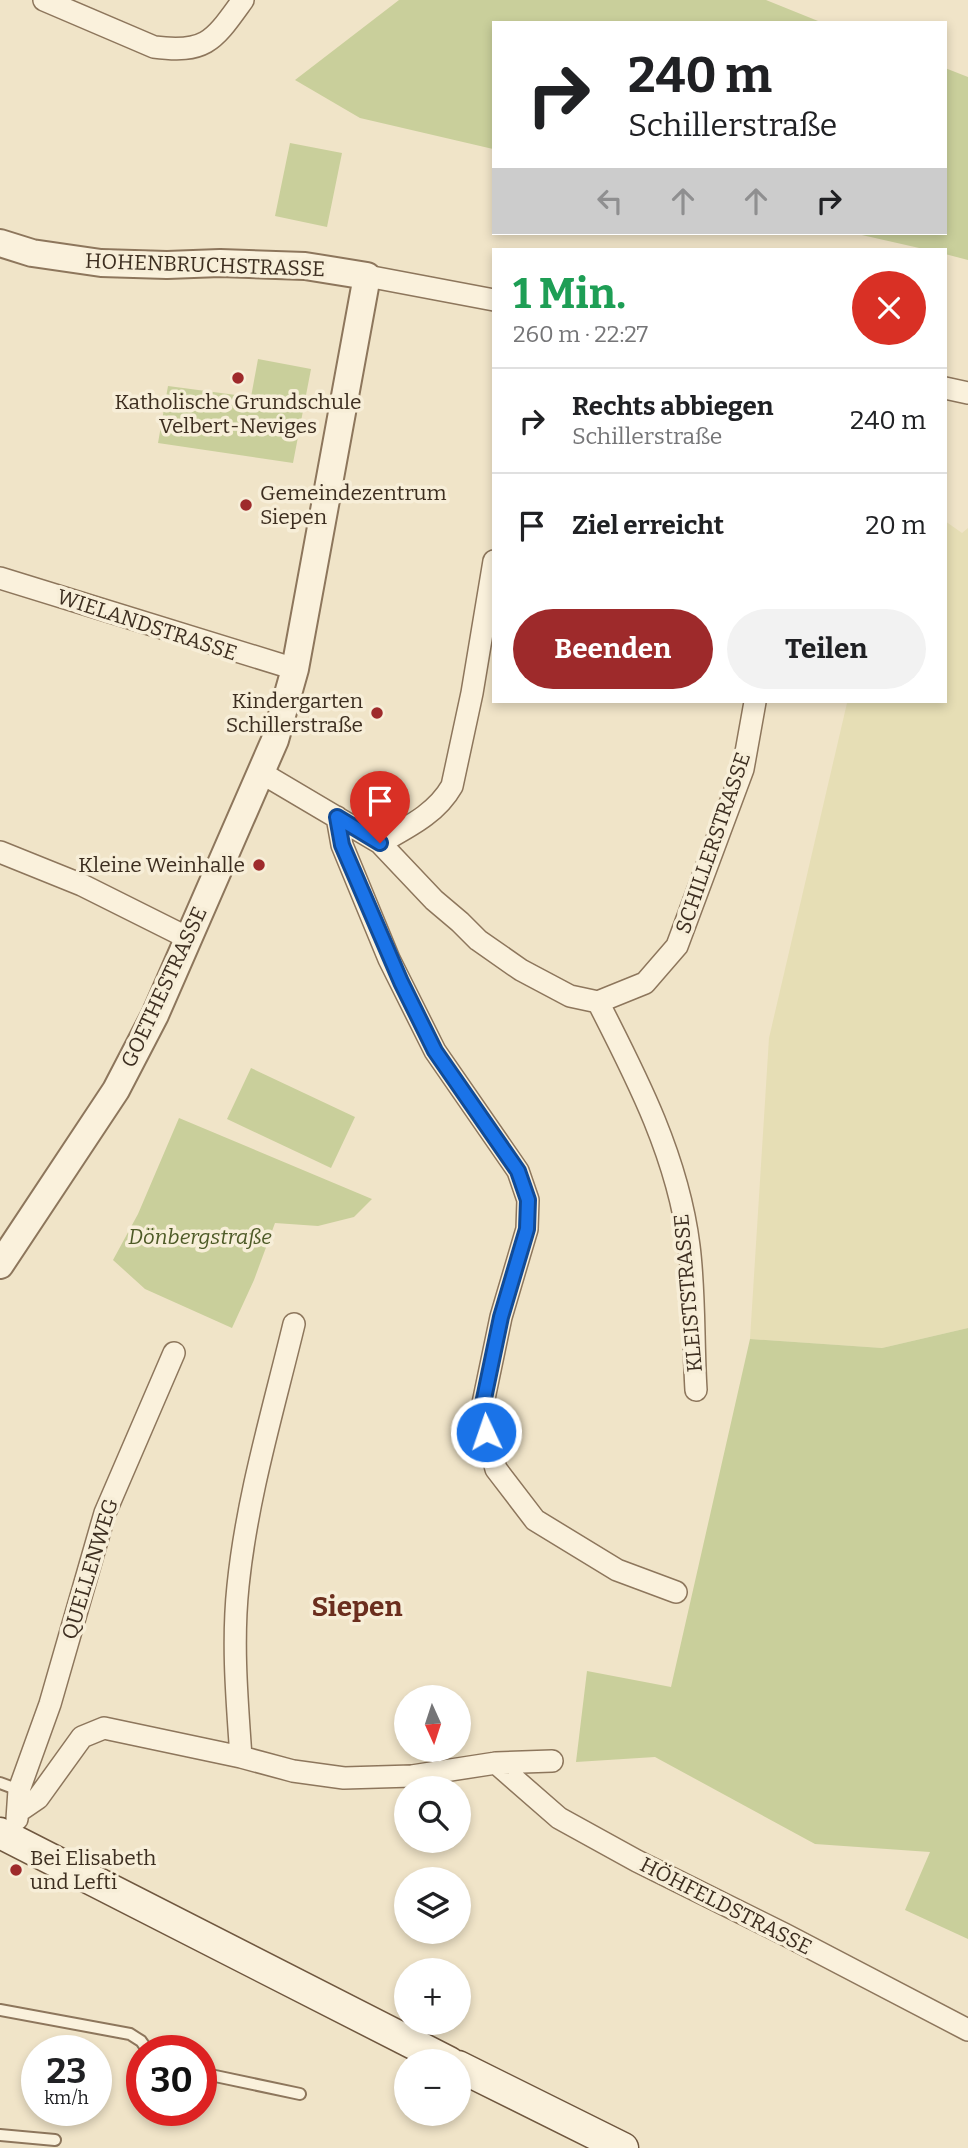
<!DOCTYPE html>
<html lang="de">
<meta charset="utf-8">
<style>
body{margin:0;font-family:Bitter,serif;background:#f2f2f2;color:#202124;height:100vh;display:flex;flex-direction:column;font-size:26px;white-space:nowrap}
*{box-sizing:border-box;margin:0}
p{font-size:23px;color:#757577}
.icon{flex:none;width:38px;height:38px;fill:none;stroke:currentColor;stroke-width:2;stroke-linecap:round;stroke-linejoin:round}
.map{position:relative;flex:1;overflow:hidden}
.sheet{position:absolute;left:492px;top:248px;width:455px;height:455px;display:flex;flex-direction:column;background:#fff;border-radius:0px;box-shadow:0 4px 10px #0003}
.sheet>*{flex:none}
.banner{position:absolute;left:492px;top:21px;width:455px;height:214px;border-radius:0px;box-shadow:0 4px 10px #0003;background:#fff;color:#202124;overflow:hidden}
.needle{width:46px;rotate:177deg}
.tools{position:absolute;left:394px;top:1685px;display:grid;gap:14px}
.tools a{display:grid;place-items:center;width:77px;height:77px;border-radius:50%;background:#fff;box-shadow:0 4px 10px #0003;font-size:35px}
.speed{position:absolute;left:21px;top:2035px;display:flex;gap:14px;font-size:35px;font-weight:700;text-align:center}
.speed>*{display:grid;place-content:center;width:91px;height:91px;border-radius:50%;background:#fff;box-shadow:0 4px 10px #0003;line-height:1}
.speed small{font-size:18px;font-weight:400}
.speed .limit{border:10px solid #d22;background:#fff;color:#111}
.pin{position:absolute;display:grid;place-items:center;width:60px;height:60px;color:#fff;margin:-72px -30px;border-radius:50% 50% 50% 0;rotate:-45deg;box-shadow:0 0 7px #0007}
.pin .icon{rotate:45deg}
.me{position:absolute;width:77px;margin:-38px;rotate:357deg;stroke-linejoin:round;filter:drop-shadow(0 0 5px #0008)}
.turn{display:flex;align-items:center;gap:24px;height:147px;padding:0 21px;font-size:32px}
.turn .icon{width:91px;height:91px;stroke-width:2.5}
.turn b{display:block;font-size:49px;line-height:60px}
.lanes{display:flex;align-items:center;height:66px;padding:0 21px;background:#0003;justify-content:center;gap:35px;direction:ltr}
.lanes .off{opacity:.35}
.round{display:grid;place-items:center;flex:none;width:74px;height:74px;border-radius:37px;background:#f2f2f2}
.overview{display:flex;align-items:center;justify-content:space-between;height:119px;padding:0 21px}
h1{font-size:42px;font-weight:700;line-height:52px;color:#1e9e55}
.action{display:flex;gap:14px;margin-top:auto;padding:14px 21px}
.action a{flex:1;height:80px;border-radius:42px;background:#9e2a2b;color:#fff;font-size:28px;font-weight:700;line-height:80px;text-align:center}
.action a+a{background:#f2f2f2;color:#202124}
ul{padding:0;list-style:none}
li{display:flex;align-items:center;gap:21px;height:105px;padding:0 21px;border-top:2px solid #e0e0e0}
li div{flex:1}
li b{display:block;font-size:26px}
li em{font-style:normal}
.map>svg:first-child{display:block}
</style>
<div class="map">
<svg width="968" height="2148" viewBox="0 0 968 2148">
<rect width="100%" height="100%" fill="#f0e4c8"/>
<path fill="#e6deb5" d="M 945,521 L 962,533 L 968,528 L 968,1328 L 882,1348 L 750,1339 L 769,1038 L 847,703 L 945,702 Z"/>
<path fill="#c9cf9b" d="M 399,0 L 766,0 L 823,23 L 494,23 L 493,149 L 360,118 L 295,80 Z
M 945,68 L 968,77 L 968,260 L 945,254 L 945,250 L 928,250 L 853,233 L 945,233 Z
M 290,143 L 342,153 L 327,227 L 275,216 Z
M 258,359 L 311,369 L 293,463 L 158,443 L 168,386 L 251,397 Z
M 251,1068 L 355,1117 L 331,1168 L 227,1119 Z
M 179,1118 L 372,1199 L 354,1217 L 318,1226 L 275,1223 L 254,1280 L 232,1328 L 145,1289 L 113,1260 L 138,1214 Z
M 968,1328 L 968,1939 L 905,1910 L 930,1852 L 815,1844 L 655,1757 L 576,1762 L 587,1671 L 671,1687 L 750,1339 L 882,1348 Z"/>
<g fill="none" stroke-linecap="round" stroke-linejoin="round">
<defs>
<path id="service" d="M 0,1783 L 19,1790
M 0,2010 L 130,2034 L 141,2041 L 148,2051
M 201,2073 L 300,2094
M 0,2135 L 55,2140"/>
<path id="minor" d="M 44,0 L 154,47 C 207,54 214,40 243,0
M 367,276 L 494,300
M 945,388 L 968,393
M 0,578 L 295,669
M 260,772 L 380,843 L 434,900 L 460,922 L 478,940 L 521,970 L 570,996 L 598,1002 L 645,983 L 677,946 L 743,769 L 755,702
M 337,817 L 342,845 L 389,959 L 435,1051 L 518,1171 L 528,1200 L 527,1229 L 501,1317 L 481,1413 L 496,1469 L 535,1520 L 617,1570 L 676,1592
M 380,843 C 408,827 436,814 452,786 L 472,693 L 494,561
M 0,852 L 82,885 L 188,938
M 598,1002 C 638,1080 678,1158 689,1246 C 695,1293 693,1342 696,1390
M 241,1757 C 237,1700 232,1643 238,1586 C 247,1497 273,1411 294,1324
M 496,1763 L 552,1761
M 19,1811 L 38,1798 L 82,1737 L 104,1728 L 241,1757 L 293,1771 L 344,1778 L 412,1776 L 496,1763 L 559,1818 L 637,1861 L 784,1934 L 968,2030
M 17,1819 L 19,1790 L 50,1704 L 105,1513 L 174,1353"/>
<path id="tertiary" d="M 0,243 L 32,253 L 101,263 L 167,265 L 220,263 L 305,266 L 367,276 L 295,669 L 275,740 L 155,1015 L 116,1090 L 0,1265"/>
<path id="secondary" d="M 0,1833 L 449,2062
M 458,2066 L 623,2148"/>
</defs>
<use href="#service" stroke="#8d765c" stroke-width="14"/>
<use href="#minor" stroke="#8d765c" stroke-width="24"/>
<use href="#tertiary" stroke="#8d765c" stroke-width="30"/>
<use href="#secondary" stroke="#6f573f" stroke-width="33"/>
<use href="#service" stroke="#faf1dc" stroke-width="10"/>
<use href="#minor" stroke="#faf1dc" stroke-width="21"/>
<use href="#tertiary" stroke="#faf1dc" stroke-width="26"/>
<use href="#secondary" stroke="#faf1dc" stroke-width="30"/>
</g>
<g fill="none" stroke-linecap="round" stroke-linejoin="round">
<defs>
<path id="route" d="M 380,843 L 337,817 L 342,845 L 401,982 L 435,1051 L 518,1171 L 528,1200 L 527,1229 L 501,1317 L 481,1413 L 486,1432"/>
</defs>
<use href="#route" stroke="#114b97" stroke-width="18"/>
<use href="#route" stroke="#1a73e8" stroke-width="12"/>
</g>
<g fill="#9e2a2b" stroke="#f7eed8" stroke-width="2.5">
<circle cx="238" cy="378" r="7"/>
<circle cx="246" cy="505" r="7"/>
<circle cx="377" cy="713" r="7"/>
<circle cx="259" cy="865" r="7"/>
<circle cx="16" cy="1870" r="7"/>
</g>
<g text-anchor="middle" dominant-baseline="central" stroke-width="7" stroke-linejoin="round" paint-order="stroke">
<g font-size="21" fill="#3d2e20" stroke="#f7eed8">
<text transform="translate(205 265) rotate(2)">HOHENBRUCHSTRASSE</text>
<text transform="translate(147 625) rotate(18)">WIELANDSTRASSE</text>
<text transform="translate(713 843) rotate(-71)">SCHILLERSTRASSE</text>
<text transform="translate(164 987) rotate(-65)">GOETHESTRASSE</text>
<text transform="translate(688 1293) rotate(-95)">KLEISTSTRASSE</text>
<text transform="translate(90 1569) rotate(-73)">QUELLENWEG</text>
<text transform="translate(726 1906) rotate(27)">HÖHFELDSTRASSE</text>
</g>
<g font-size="21" fill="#3d2e20" stroke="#f7eed8" text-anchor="start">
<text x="238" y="402" text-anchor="middle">Katholische Grundschule<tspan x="238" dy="24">Velbert-Neviges</tspan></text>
<text x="260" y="493">Gemeindezentrum<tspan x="260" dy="24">Siepen</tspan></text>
<text x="363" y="701" text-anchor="end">Kindergarten<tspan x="363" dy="24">Schillerstraße</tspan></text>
<text x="245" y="865" text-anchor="end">Kleine Weinhalle</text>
<text x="30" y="1858">Bei Elisabeth<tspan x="30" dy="24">und Lefti</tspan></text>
</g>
<g font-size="21" font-style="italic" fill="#4d5a26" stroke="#f7eed8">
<text x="200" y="1237">Dönbergstraße</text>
</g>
<g font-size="28" font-weight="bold" fill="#6b2e1e" stroke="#f7eed8">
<text x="357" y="1606">Siepen</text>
</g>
</g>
</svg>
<div class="tools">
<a><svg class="needle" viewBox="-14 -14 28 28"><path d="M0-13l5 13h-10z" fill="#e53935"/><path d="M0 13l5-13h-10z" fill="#757577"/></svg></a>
<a><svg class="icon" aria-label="search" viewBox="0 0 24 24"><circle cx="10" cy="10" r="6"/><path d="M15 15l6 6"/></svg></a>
<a><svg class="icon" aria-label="layers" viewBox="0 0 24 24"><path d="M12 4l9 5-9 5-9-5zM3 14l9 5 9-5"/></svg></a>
<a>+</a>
<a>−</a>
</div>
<div class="speed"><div>23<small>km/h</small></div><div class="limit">30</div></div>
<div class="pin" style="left:380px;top:843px;background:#d93025"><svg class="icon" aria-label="arrive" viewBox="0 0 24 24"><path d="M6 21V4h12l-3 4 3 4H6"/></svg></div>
<svg class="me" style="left:486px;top:1432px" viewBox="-20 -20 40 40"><circle r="17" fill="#1a73e8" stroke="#fff" stroke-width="3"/><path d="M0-11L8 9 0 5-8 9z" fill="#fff"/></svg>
<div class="banner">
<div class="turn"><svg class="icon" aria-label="right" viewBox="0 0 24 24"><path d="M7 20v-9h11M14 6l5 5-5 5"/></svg><div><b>240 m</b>Schillerstraße</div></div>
<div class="lanes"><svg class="icon off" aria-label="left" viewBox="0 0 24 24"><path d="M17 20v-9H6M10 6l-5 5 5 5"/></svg><svg class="icon off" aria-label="ahead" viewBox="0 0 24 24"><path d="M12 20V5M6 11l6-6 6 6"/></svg><svg class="icon off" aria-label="ahead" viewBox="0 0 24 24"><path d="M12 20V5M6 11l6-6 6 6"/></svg><svg class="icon" aria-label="right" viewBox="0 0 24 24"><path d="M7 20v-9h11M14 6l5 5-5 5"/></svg></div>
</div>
<section class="sheet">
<div class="overview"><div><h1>1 Min.</h1><p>260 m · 22:27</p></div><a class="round" style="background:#d93025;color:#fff"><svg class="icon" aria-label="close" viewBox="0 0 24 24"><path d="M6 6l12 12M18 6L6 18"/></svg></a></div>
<ul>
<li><svg class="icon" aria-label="right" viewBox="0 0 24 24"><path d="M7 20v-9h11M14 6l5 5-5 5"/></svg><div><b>Rechts abbiegen</b><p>Schillerstraße</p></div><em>240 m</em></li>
<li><svg class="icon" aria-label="arrive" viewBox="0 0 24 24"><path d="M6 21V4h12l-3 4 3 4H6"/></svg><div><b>Ziel erreicht</b></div><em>20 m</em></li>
</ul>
<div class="action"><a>Beenden</a><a>Teilen</a></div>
</section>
</div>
